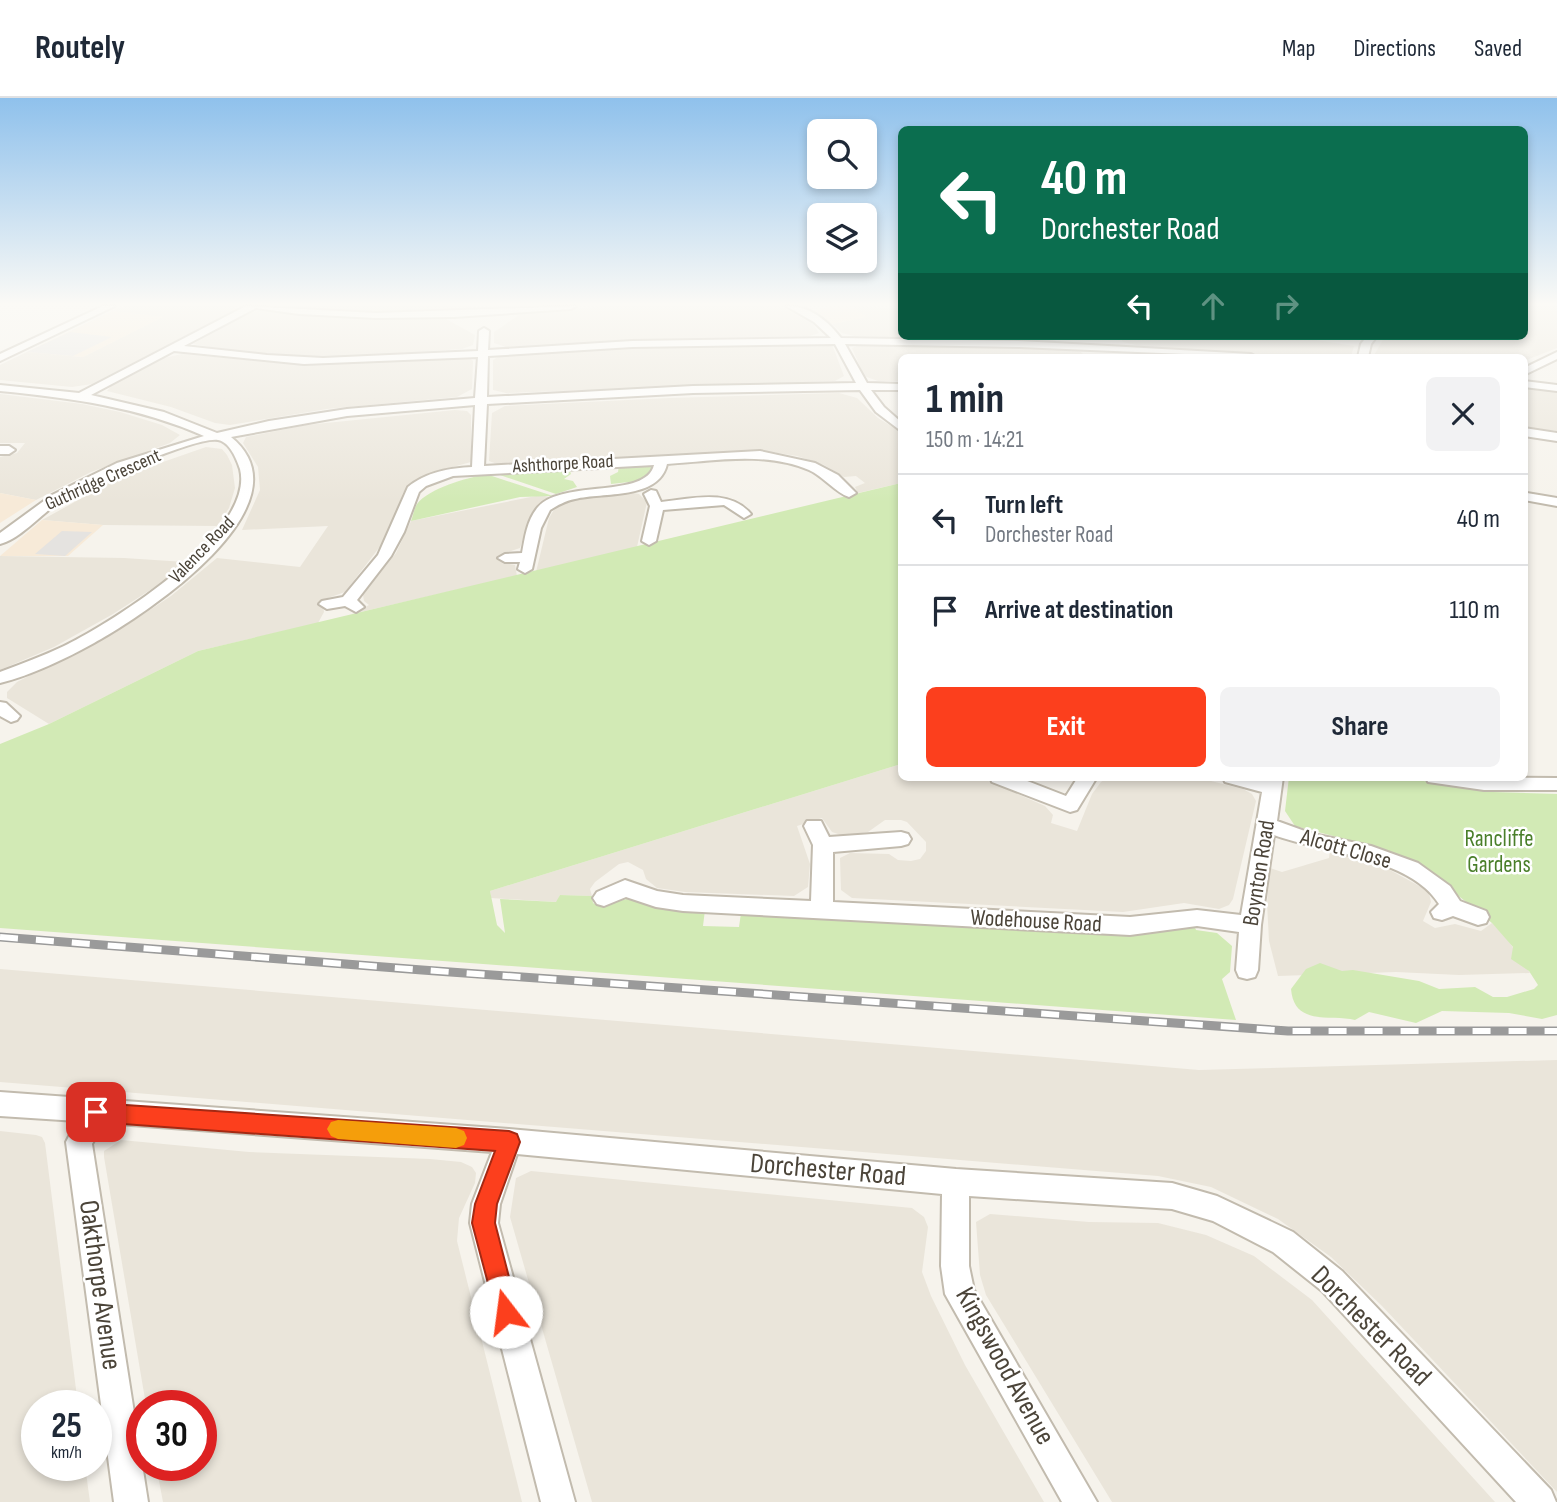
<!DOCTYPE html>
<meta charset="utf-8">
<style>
body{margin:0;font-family:"Sofia Sans Condensed",sans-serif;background:#f2f2f3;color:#1f2937;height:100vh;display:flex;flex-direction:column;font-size:26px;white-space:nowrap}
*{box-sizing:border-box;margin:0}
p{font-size:23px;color:#747a83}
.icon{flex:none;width:38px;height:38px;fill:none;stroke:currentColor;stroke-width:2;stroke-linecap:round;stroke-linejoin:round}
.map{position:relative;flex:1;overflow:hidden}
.drawer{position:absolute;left:898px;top:256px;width:630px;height:427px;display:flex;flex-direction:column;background:#fff;border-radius:10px;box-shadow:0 4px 10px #0003}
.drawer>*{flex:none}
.banner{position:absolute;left:898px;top:28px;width:630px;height:214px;border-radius:10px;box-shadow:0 4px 10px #0003;background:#0b6e4f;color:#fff;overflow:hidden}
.tools{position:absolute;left:807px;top:21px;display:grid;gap:14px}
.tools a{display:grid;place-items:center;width:70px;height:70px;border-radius:10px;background:#fff;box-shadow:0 4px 10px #0003;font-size:35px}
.speed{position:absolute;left:21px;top:1292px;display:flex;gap:14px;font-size:35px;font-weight:700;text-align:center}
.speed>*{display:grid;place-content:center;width:91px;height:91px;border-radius:50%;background:#fff;box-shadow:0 4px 10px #0003;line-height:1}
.speed small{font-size:18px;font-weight:400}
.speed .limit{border:10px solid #d22;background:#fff;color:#111}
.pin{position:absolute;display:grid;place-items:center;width:60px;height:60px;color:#fff;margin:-30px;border-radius:14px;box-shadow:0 4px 10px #0006}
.me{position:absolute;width:77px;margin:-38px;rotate:345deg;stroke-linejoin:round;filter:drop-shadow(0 0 5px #0008)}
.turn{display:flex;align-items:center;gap:24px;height:147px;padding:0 28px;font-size:32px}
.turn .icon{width:91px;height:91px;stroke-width:2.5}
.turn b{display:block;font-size:49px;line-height:60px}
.lanes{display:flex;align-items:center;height:66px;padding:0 28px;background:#0003;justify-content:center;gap:35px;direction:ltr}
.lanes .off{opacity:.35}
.round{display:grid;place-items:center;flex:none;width:74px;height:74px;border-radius:10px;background:#f2f2f3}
.summary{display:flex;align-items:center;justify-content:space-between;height:119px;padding:0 28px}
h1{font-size:42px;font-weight:700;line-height:52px}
.cta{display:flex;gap:14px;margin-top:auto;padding:14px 28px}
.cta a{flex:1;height:80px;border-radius:10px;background:#fc3f1d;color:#fff;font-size:28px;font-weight:700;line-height:80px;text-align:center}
.cta a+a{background:#f2f2f3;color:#1f2937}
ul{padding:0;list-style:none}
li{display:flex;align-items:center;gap:21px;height:91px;padding:0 28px;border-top:2px solid #e0e1e3}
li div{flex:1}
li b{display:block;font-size:26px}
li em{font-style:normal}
header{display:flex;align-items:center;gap:42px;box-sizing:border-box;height:98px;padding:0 35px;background:#fff;border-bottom:2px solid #e0e1e3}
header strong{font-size:33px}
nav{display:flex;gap:38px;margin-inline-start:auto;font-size:24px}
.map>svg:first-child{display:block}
</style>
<header>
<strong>Routely</strong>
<nav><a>Map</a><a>Directions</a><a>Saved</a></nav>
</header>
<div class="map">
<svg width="1557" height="1404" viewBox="0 0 1557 1404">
<rect width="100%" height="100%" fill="#f6f3ec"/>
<path fill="#eae5da" d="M 124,208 L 238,208 L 231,214 L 92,286 L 72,289 L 0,282 L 0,267 L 27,254 L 83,259 L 162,219 L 112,213 Z
M 287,208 L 475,208 L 463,213 L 375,215 Z
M 604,208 L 780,208 L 813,226 L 819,235 L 810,238 L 656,241 L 506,249 L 494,245 L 494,234 L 522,215 Z
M 851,208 L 901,210 L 901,238 L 1063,239 L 1052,244 L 854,238 L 842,235 L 832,226 L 866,219 Z
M 1524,208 L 1557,208 L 1557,250 L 1524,263 L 1524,259 L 1373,259 L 1385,238 L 1524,238 Z
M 263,212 L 338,220 L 446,221 L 475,237 L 473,247 L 462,251 L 341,259 L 251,256 L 193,246 L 248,215 Z
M 1118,238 L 1312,238 L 1310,241 L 1354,248 L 1351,259 L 1293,259 L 1140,248 L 1123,244 Z
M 864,245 L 1068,251 L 1081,254 L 1086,259 L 901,259 L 901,283 L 878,283 L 864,278 L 852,250 Z
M 704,246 L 828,246 L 833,249 L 844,278 L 835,283 L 506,295 L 493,292 L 493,262 L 503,256 Z
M 182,256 L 302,267 L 469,259 L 473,263 L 472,291 L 457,299 L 327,311 L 230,327 L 215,325 L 171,309 L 107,293 L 111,288 L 164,260 Z
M 1524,289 L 1557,294 L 1557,333 L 1524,329 Z
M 839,295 L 857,300 L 878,320 L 901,334 L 901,385 L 858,395 L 855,389 L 865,385 L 856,378 L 844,379 L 824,367 L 797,358 L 759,352 L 500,367 L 489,363 L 492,315 L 505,308 L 670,300 Z
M 0,296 L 82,306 L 120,314 L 162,327 L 180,337 L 170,345 L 91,374 L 36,402 L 0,395 L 0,359 L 17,355 L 25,345 L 0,345 Z
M 455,312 L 467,313 L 471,317 L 471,364 L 438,373 L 411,386 L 403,395 L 385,442 L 345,494 L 322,502 L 324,514 L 318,525 L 198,553 L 49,626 L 7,600 L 7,594 L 17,584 L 121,531 L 171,498 L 217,460 L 300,469 L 328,428 L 242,432 L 260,392 L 258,369 L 243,345 L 246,339 L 306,327 Z
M 206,349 L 222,351 L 227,357 L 232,367 L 235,390 L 229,410 L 217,428 L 103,427 L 42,422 L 120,379 Z
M 628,394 L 639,396 L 647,404 L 637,449 L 536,474 L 549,420 L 555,410 L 566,403 L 590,397 Z
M 541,397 L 549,399 L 532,414 L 520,450 L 505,455 L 503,465 L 515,467 L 517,478 L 352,516 L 369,507 L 364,503 L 363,497 L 396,455 L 411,423 Z
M 0,458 L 124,460 L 185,464 L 161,485 L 113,516 L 54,549 L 0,572 Z
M 901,666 L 901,679 L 979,679 L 1045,708 L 1053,717 L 1051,725 L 1077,733 L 1092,696 L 1101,684 L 1109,679 L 1195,679 L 1243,691 L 1252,696 L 1256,703 L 1233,801 L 1229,807 L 1219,811 L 1184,805 L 1123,814 L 852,800 L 841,792 L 840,760 L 850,755 L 889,756 L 898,762 L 911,763 L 920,761 L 926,753 L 926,744 L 907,724 L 901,722 L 885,722 L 868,734 L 844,738 L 832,734 L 822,720 L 797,728 L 810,766 L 808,789 L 794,798 L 685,794 L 657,790 L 646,781 L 643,772 L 628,764 L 619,766 L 595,784 L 590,791 L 592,798 L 560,797 L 557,804 L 491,800 L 490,793 Z
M 1330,752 L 1379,766 L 1421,789 L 1429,795 L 1431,804 L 1423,823 L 1435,830 L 1455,826 L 1481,833 L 1492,825 L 1503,835 L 1530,875 L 1459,877 L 1396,874 L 1278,878 L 1269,843 L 1267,805 L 1270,770 L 1282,774 L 1329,760 Z
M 0,871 L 1199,972 L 1557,962 L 1557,1394 L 1382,1208 L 1331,1159 L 1278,1121 L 1211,1089 L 1158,1078 L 0,984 Z
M 0,1033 L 36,1037 L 42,1039 L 45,1045 L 78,1307 L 37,1307 L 37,1367 L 85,1367 L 90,1404 L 0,1404 Z
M 121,1042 L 249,1054 L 430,1061 L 461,1064 L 472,1069 L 476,1075 L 475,1085 L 459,1120 L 457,1143 L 522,1404 L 163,1404 L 156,1367 L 201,1367 L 201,1307 L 146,1307 L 104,1059 L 104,1053 Z
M 531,1073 L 912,1110 L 924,1119 L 928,1129 L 922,1174 L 931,1198 L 965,1267 L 1044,1404 L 592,1404 L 510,1119 L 516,1080 Z
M 990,1116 L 1089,1124 L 1158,1125 L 1206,1137 L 1254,1158 L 1312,1202 L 1495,1404 L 1112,1404 L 986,1197 L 980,1177 L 976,1124 Z"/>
<path fill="#f7ead8" d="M 832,208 L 851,208 L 867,219 L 832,226 L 812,213 Z
M 112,213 L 163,219 L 83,259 L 27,254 Z
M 0,395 L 36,402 L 0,425 Z
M 42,422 L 103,427 L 68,458 L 0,458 Z"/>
<path fill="#d2eab5" d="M 648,366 L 654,369 L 651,376 L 638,383 L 611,386 L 610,378 L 618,374 L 619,367 Z
M 569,370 L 571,376 L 564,381 L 573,383 L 577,389 L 556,396 L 494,375 Z
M 486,376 L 553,398 L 520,399 L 411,423 C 413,418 414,411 417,406 C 429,390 467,380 486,376 Z
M 901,385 L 901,666 L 490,793 L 497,827 L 505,835 L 500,801 L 556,804 L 560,797 L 592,798 L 593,805 L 599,808 L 627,801 L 655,809 L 705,812 L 703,828 L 739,829 L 741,815 L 1126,837 L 1194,827 L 1196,832 L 1217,835 L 1232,848 L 1230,874 L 1222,881 L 1236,922 L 0,830 L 0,646 L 49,626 L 198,553 Z
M 1289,679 L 1398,679 L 1493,694 L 1557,696 L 1557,917 L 1542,921 L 1509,915 L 1442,913 L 1416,925 L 1369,914 L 1355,922 C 1332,916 1294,929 1291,891 L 1306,871 L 1320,865 L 1342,873 L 1353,872 L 1419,883 L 1439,891 L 1475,889 L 1493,899 L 1507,899 L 1534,891 L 1538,887 L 1529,873 L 1511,861 L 1513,849 L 1492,825 L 1439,782 L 1356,744 L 1295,728 L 1285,713 Z"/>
<path fill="#e5e3e0" d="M 70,234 L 112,239 L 73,258 L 27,254 Z
M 62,433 L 92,434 L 65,458 L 35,456 Z"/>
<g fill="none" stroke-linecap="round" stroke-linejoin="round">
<defs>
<path id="minor" d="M 103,208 L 115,208 L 0,263 L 0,256 Z
M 246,208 L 376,215 L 576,208 L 571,211 L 454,219 L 376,220 L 299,216 L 256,210 L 184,248 L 267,257 L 323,260 L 478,253 L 479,233 L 484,230 L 489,233 L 488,252 L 632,243 L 831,240 L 814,224 L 786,208 C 809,207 828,223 841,240 L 1019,243 L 1251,256 L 1256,259 L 1019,249 L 845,246 L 867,285 L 901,286 L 901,292 L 871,292 L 884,309 L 901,324 L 901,333 L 876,314 L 860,292 L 693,295 L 487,306 L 484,368 L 760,353 L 815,365 L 838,377 L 856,395 L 849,399 C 836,395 823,378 809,372 C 765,353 713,363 667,366 C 659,402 603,394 575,401 C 565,403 558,407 550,412 L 541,430 L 532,471 L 525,475 L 518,471 L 520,464 L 505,464 L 498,460 L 505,456 L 522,455 C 525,439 527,422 538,409 C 563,381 646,401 654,367 L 453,378 L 426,388 L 419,394 L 404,434 L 391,458 L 357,502 L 364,509 L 356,514 L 345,508 L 327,511 L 319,506 L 322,503 L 343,499 L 378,457 L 408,389 C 426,374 450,370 472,369 L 475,307 L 347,318 L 231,339 C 313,406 145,517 94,545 C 65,561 32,577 0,585 L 0,574 C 21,566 43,558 64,548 C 112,525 256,434 240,371 C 237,362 230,344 218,342 C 196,338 82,389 60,403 C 43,415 20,441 0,446 L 0,435 L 52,397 L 117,365 L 204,338 C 139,309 71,300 0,293 L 0,287 L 79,295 ZM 835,246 L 856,285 L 693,288 L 487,299 L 488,258 L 632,249 ZM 174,253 L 304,266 L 478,259 L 475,300 L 347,311 L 269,323 L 217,335 L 164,314 L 91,297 Z
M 1367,238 L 1377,238 L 1371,246 L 1368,259 L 1358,259 L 1361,246 Z
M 1557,254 L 1557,261 L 1524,277 L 1524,270 Z
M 1524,283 L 1557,287 L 1557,293 L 1524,289 Z
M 1524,330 L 1557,335 L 1557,343 L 1524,338 Z
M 0,348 L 9,348 L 15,352 L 9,356 L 0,356 Z
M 651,392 L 656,393 L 661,404 C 692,401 729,390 751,416 L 744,420 L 724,407 L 663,412 L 656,443 L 649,447 L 642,443 L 650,408 L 644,396 Z
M 1527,395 L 1557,400 L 1557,408 L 1524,402 L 1524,396 Z
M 0,604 L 6,605 L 20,618 L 17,622 L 11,624 L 0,618 Z
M 990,679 L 1017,679 L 1066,698 L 1078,679 L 1097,679 L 1077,712 L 1070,714 L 992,684 Z
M 1223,679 L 1264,681 L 1265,679 L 1283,679 L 1277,723 L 1313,736 L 1371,748 L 1418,765 L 1450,788 L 1460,803 L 1486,813 L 1489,819 L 1486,825 L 1478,827 L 1453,818 L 1442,822 L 1434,820 L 1431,814 L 1439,806 C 1410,759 1323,755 1274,737 L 1261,827 L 1258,872 L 1255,879 L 1247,881 L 1239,879 L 1236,872 L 1239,834 L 1197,828 L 1130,837 L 683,813 L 656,809 L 626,799 L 604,808 L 597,806 L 593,800 L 597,794 L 625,782 L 657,793 L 683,797 L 811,803 L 813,747 L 804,728 L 807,723 L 821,723 L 829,739 L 901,734 L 908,736 L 911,741 L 908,746 L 901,748 L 833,754 L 833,804 L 1130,819 L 1197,812 L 1241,817 L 1262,694 L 1225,684 Z
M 1426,679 L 1557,680 L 1557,692 L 1484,692 L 1428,684 Z
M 0,994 L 509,1031 L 956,1071 L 1172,1085 L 1217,1098 L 1293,1134 L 1342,1173 L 1551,1392 L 1556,1404 L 1516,1404 L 1322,1193 L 1273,1154 L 1213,1123 L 1172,1111 L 969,1098 L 969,1168 L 974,1192 L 1097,1404 L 1062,1404 L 945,1196 L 941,1168 L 942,1096 L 517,1056 L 500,1106 L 498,1125 L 575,1404 L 541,1404 L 470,1125 L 472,1106 L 492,1054 L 104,1025 L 92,1046 L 148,1404 L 114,1404 L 66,1044 L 77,1023 L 0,1018 Z"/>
</defs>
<use href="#minor" stroke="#c2bbae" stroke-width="4"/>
<use href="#minor" fill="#fff" fill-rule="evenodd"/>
<defs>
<path id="rail" d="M 0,839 L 422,872 L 1288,933 L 1557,933"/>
</defs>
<use href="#rail" stroke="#9a9a9a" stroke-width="9"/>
<use href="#rail" stroke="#fff" stroke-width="6" stroke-dasharray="18" stroke-linecap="butt"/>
</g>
<linearGradient id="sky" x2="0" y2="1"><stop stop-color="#8fc1ec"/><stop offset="0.51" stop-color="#fbfaf6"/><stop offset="1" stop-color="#fbfaf6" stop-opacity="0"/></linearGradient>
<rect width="1557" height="404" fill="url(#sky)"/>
<path fill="#fc3f1d" stroke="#a42913" stroke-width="2" d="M 96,1005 L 509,1033 L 517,1036 L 520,1044 L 497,1106 L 495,1125 L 518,1214 L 515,1223 L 506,1226 L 498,1223 L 472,1125 L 475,1106 L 495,1053 L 96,1024 L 88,1021 L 85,1014 L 88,1008 Z"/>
<path fill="#f59e0b" d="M 338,1022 L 456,1030 L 464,1033 L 467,1040 L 464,1047 L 456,1050 L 338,1041 L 331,1038 L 327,1031 L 331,1024 Z"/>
<g text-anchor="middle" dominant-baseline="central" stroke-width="5" stroke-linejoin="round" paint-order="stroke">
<g font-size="19" fill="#4b4439" stroke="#fff">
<text transform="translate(563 366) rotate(-3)">Ashthorpe Road</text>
<text transform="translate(103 382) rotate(-24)">Guthridge Crescent</text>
<text transform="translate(202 452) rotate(-46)">Valence Road</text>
</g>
<g font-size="23" fill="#4a7f2a" stroke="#fff">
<text x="1499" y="741">Rancliffe<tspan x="1499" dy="26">Gardens</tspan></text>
</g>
<g font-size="23" fill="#4b4439" stroke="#fff">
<text transform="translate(1346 751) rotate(16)">Alcott Close</text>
<text transform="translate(1259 775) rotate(-81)">Boynton Road</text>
<text transform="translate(1036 823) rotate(3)">Wodehouse Road</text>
</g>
<g font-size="28" fill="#4b4439" stroke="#fff">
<text transform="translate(828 1072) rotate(5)">Dorchester Road</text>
<text transform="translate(100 1187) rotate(82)">Oakthorpe Avenue</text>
<text transform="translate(1371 1228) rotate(45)">Dorchester Road</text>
<text transform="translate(1005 1268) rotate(61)">Kingswood Avenue</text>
</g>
</g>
</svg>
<div class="tools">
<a><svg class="icon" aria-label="search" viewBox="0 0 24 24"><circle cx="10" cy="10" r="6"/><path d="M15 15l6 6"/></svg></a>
<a><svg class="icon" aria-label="layers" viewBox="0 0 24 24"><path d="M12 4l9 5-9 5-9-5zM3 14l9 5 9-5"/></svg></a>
</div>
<div class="speed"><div>25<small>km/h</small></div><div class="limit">30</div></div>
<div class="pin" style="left:96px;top:1014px;background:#d93025"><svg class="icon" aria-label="arrive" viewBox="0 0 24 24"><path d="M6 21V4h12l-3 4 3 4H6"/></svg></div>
<svg class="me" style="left:506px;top:1214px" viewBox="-20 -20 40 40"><circle r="19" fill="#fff"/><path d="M0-13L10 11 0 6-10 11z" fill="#fc3f1d"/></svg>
<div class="banner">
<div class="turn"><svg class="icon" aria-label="left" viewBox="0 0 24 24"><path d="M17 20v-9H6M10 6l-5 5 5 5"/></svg><div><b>40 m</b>Dorchester Road</div></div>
<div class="lanes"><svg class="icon" aria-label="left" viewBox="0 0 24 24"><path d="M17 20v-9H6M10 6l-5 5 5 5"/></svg><svg class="icon off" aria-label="ahead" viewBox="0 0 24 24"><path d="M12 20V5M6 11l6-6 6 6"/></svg><svg class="icon off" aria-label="right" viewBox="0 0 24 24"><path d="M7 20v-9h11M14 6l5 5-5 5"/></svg></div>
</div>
<section class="drawer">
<div class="summary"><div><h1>1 min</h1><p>150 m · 14:21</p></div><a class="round"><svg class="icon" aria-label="close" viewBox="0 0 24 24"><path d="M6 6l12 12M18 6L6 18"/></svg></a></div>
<ul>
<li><svg class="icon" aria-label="left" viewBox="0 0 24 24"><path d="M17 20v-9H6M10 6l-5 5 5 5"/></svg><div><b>Turn left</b><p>Dorchester Road</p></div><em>40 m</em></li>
<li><svg class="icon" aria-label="arrive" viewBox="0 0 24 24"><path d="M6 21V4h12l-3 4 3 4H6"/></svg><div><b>Arrive at destination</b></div><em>110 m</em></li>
</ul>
<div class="cta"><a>Exit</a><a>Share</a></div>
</section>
</div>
